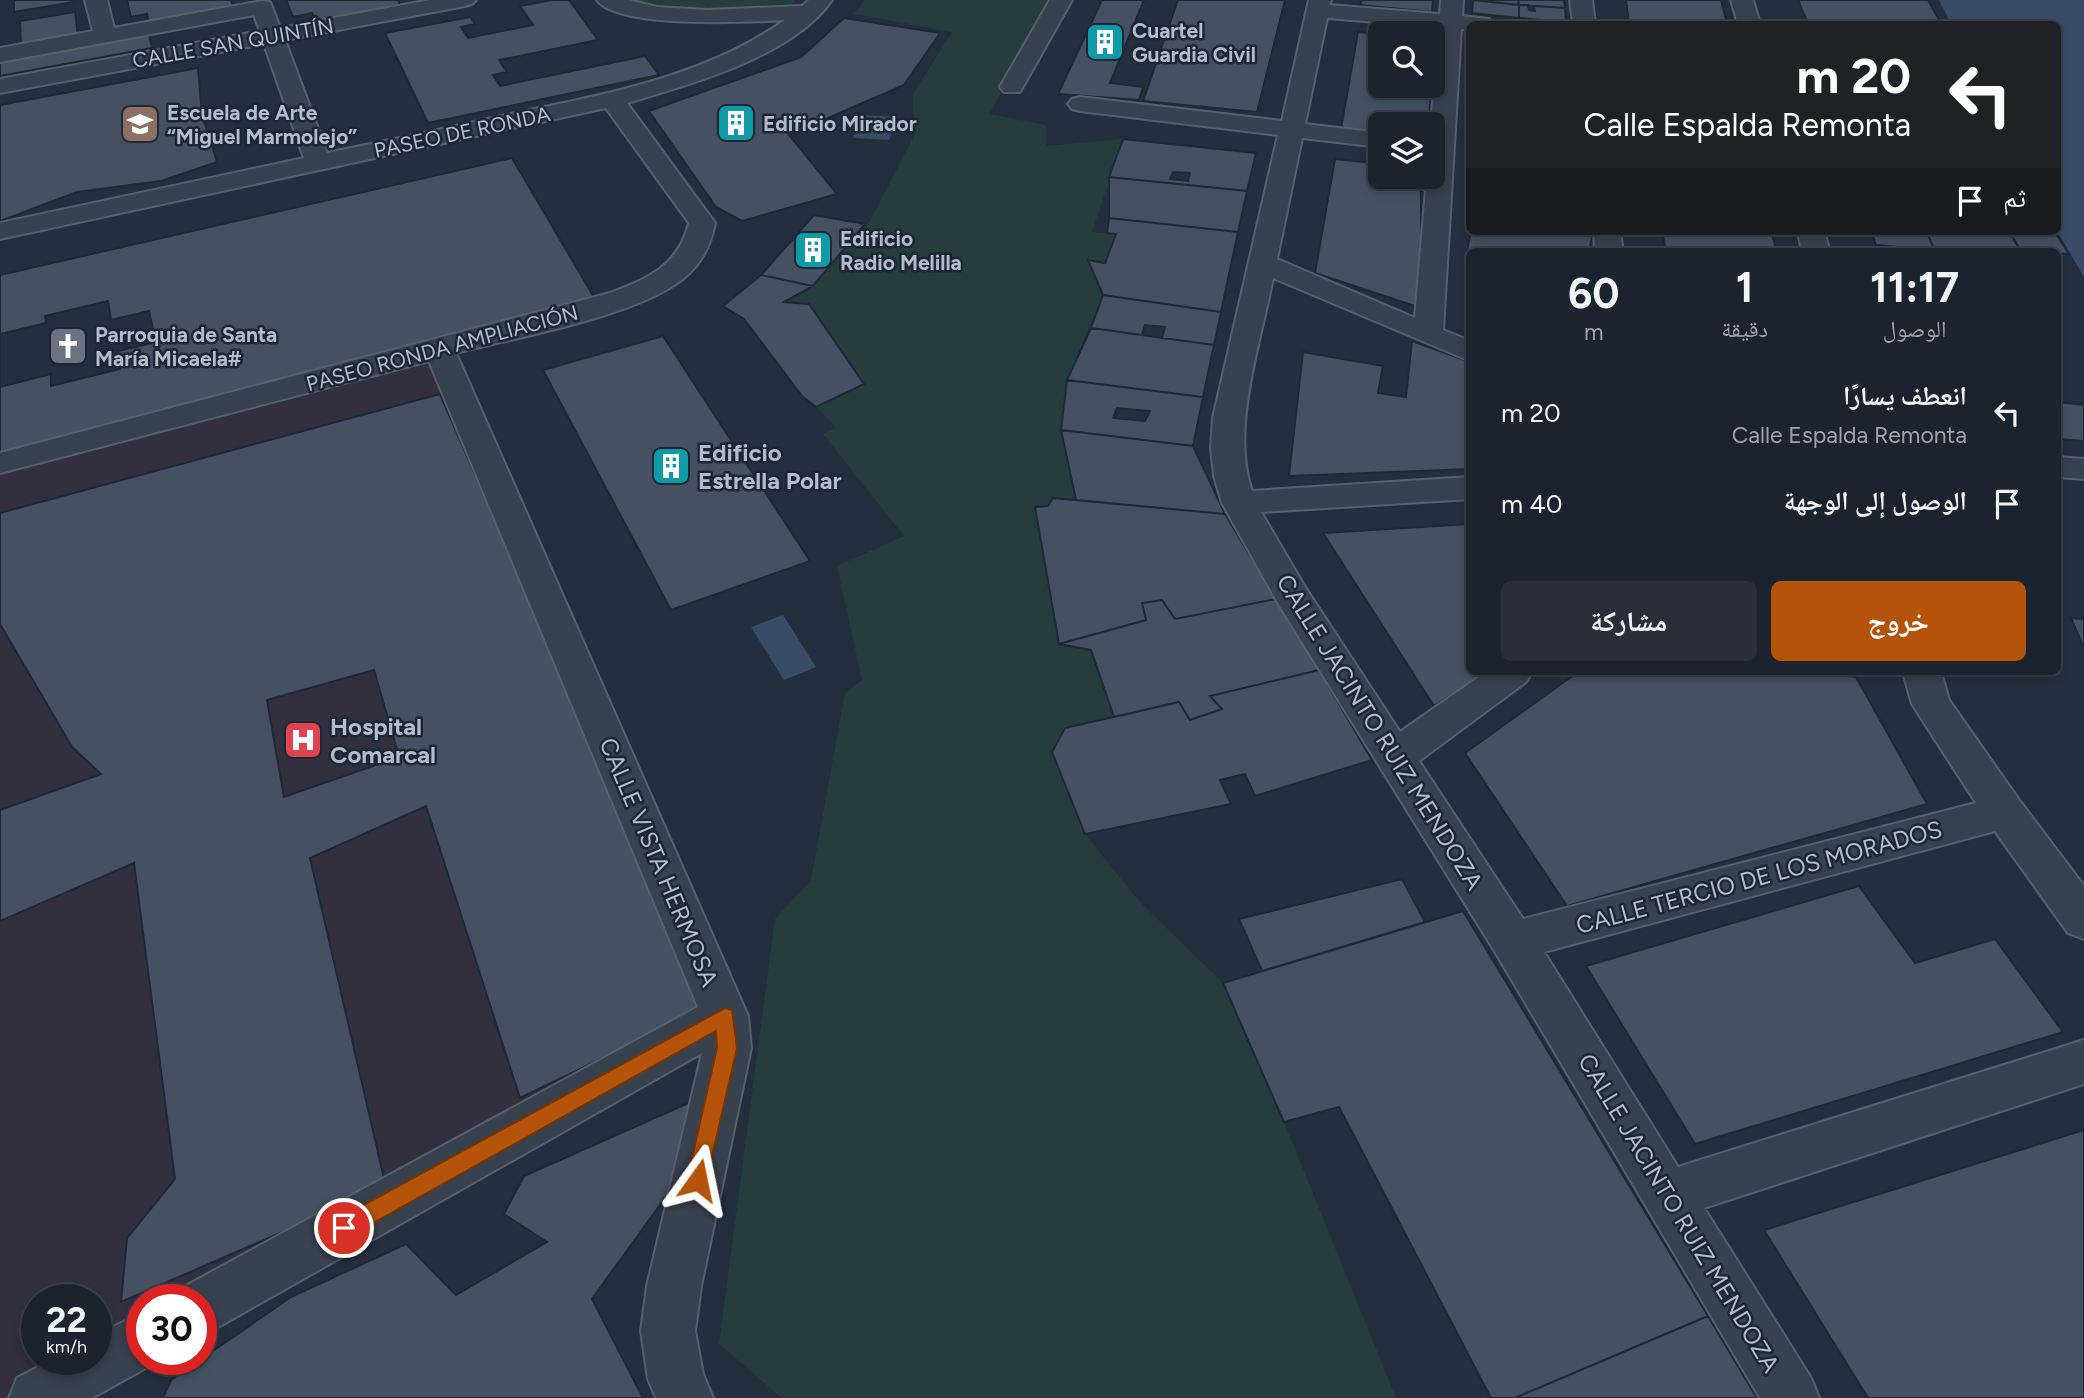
<!DOCTYPE html>
<html lang="ar">
<meta charset="utf-8">
<style>
body{margin:0;font-family:Figtree,"Noto Naskh Arabic",sans-serif;background:#282f3a;color:#f1f3f6;direction:rtl;height:100vh;display:flex;flex-direction:column;font-size:26px;white-space:nowrap}
*{box-sizing:border-box;margin:0}
p{font-size:23px;color:#a0a4aa}
.icon{flex:none;width:38px;height:38px;fill:none;stroke:currentColor;stroke-width:2;stroke-linecap:round;stroke-linejoin:round}
.map{position:relative;flex:1;overflow:hidden;direction:ltr}
.sheet{position:absolute;left:1466px;top:248px;width:595px;height:427px;display:flex;flex-direction:column;background:#1b232e;border-radius:10px;box-shadow:0 4px 10px #0003,0 0 0 2px #39404a;direction:rtl}
.sheet>*{flex:none}
.guide{position:absolute;left:1466px;top:21px;width:595px;height:214px;border-radius:10px;box-shadow:0 4px 10px #0003,0 0 0 2px #39404a;direction:rtl;background:#202124;color:#fff;overflow:hidden}
.controls{position:absolute;left:1368px;top:21px;display:grid;gap:14px}
.controls a{display:grid;place-items:center;width:77px;height:77px;border-radius:10px;background:#1b232e;box-shadow:0 4px 10px #0003,0 0 0 2px #39404a;font-size:35px}
.speed{position:absolute;left:21px;top:1284px;display:flex;gap:14px;font-size:35px;font-weight:700;text-align:center}
.speed>*{display:grid;place-content:center;width:91px;height:91px;border-radius:50%;background:#1b232e;box-shadow:0 4px 10px #0003,0 0 0 2px #39404a;line-height:1}
.speed small{font-size:18px;font-weight:400}
.speed .limit{border:10px solid #d22;background:#fff;color:#111}
.pin{position:absolute;display:grid;place-items:center;width:60px;height:60px;color:#fff;margin:-30px;border:4px solid #fff;border-radius:50%;box-shadow:0 2px 7px #0007}
.me{position:absolute;width:77px;margin:-38px;rotate:12deg;stroke-linejoin:round;filter:drop-shadow(0 0 5px #0008)}
.turn{display:flex;align-items:center;gap:24px;height:147px;padding:0 35px;font-size:32px}
.turn .icon{width:91px;height:91px;stroke-width:2.5}
.turn b{display:block;font-size:49px;line-height:60px}
.then{display:flex;align-items:center;height:66px;padding:0 35px;background:#0003;gap:14px;font-size:26px}
.eta{display:flex;justify-content:space-evenly;align-items:center;height:119px;text-align:center}
.eta b{font-size:42px;font-weight:700;line-height:49px}
.cta{display:flex;gap:14px;margin-top:auto;padding:14px 35px}
.cta a{flex:1;height:80px;border-radius:10px;background:#b45309;color:#fff;font-size:28px;font-weight:700;line-height:80px;text-align:center}
.cta a+a{background:#282f3a;color:#f1f3f6}
ul{padding:0;list-style:none}
li{display:flex;align-items:center;gap:21px;height:91px;padding:0 35px}
li div{flex:1}
li b{display:block;font-size:26px}
li em{font-style:normal}
.map>svg:first-child{display:block}
</style>
<div class="map">
<svg width="2084" height="1398" viewBox="0 0 2084 1398">
<rect width="100%" height="100%" fill="#242f3e"/>
<path fill="#32303f" fill-rule="evenodd" d="M 439,349 L 725,1016 L 201,1300 L 142,1300 L 142,1340 L 37,1398 L 0,1398 L 0,463 ZM 37,1300 L 96,1300 L 96,1360 L 37,1360 Z"/>
<path fill="#263c3f" d="M 638,0 L 795,0 L 789,6 L 671,10 Z
M 865,0 L 1052,0 L 989,114 L 1046,125 L 1046,146 L 1123,139 L 1092,232 L 1116,234 L 1105,263 L 1089,260 L 1103,295 L 1067,380 L 1061,430 L 1076,500 L 1053,498 L 1048,506 L 1035,507 L 1059,643 L 1091,650 L 1114,717 L 1065,728 L 1052,752 L 1085,834 L 1138,900 L 1223,983 L 1284,1122 L 1396,1398 L 782,1398 L 719,1344 L 775,919 L 811,880 L 845,693 L 862,680 L 837,566 L 904,536 L 823,434 L 836,428 L 816,407 L 864,384 L 810,304 L 784,302 L 813,286 L 870,221 L 914,136 L 913,94 L 952,32 L 854,14 Z"/>
<path fill="#394c67" d="M 1939,0 L 2084,0 L 2084,277 L 2057,231 L 2058,24 L 1951,24 Z
M 863,115 L 898,117 L 889,140 L 853,138 Z
M 783,615 L 816,667 L 784,680 L 751,627 Z"/>
<path fill="#455162" stroke="#1f2835" stroke-width="2" fill-rule="evenodd" d="M 14,0 L 74,0 L 74,2 L 14,12 Z
M 127,0 L 231,0 L 234,9 L 149,24 L 147,14 L 131,17 Z
M 286,0 L 398,0 L 401,6 L 316,22 L 312,13 L 293,17 Z
M 552,0 L 569,0 L 598,40 L 499,60 L 507,72 L 493,75 L 500,86 L 645,56 L 659,75 L 428,123 L 385,33 L 470,17 L 475,24 L 461,27 L 468,38 L 533,25 L 520,6 Z
M 1102,0 L 1144,0 L 1110,83 L 1143,87 L 1139,100 L 1058,94 Z
M 1178,0 L 1285,0 L 1257,112 L 1143,101 Z
M 1362,0 L 1433,0 L 1432,12 L 1360,5 Z
M 1473,0 L 1519,5 L 1519,18 L 1472,13 Z
M 1473,0 L 1518,0 L 1519,5 Z
M 1518,0 L 1564,0 L 1565,8 L 1519,5 Z
M 1626,0 L 1721,0 L 1727,24 L 1629,24 Z
M 1798,0 L 1928,0 L 1941,24 L 1808,24 Z
M 1519,5 L 1528,5 L 1529,10 L 1535,11 L 1534,6 L 1565,8 L 1566,22 L 1519,18 Z
M 75,12 L 78,37 L 21,46 L 20,21 Z
M 844,18 L 940,33 L 904,85 L 789,135 L 837,194 L 742,221 L 716,207 L 649,111 L 801,57 Z
M 1358,32 L 1381,34 L 1381,86 L 1432,86 L 1428,124 L 1381,124 L 1381,134 L 1341,129 Z
M 149,34 L 152,48 L 0,76 L 0,61 Z
M 198,68 L 202,115 L 217,162 L 161,181 L 77,192 L 0,221 L 0,105 Z
M 1123,139 L 1256,153 L 1247,191 L 1109,177 ZM 1173,172 L 1190,173 L 1188,181 L 1170,179 Z
M 512,158 L 595,299 L 0,457 L 0,275 Z
M 1335,159 L 1381,164 L 1381,177 L 1421,177 L 1421,308 L 1315,273 Z
M 1109,177 L 1247,191 L 1238,232 L 1109,218 Z
M 814,215 L 865,224 L 813,286 L 761,275 Z
M 1109,218 L 1238,232 L 1221,312 L 1103,295 L 1088,260 L 1105,263 L 1116,234 L 1107,233 Z
M 1471,231 L 1593,231 L 1589,252 L 1470,252 L 1470,261 L 1465,260 Z
M 1662,231 L 1771,231 L 1777,252 L 1666,252 Z
M 1871,231 L 1926,231 L 1935,251 L 1876,245 Z
M 1926,231 L 2009,231 L 2021,252 L 1878,252 L 1876,245 L 1935,251 Z
M 2009,231 L 2054,231 L 2069,254 L 2021,251 Z
M 1465,260 L 1470,261 L 1470,336 L 1465,334 Z
M 761,275 L 813,286 L 784,302 L 809,304 L 864,384 L 816,407 L 802,396 L 744,319 L 723,306 Z
M 1103,295 L 1221,312 L 1214,345 L 1162,338 L 1165,327 L 1145,325 L 1142,335 L 1091,328 Z
M 108,301 L 111,320 L 149,311 L 156,342 L 118,351 L 120,369 L 51,386 L 51,374 L 0,387 L 0,334 L 46,323 L 45,316 Z
M 1091,328 L 1214,345 L 1203,397 L 1067,380 Z
M 663,336 L 810,561 L 671,610 L 543,370 Z
M 1412,341 L 1470,362 L 1470,469 L 1289,476 L 1303,352 L 1383,366 L 1378,393 L 1406,397 Z
M 1067,380 L 1203,397 L 1193,446 L 1061,430 ZM 1117,408 L 1150,411 L 1145,421 L 1113,418 Z
M 440,394 L 707,1008 L 520,1098 L 426,806 L 310,858 L 386,1187 L 121,1302 L 127,1238 L 175,1179 L 134,863 L 0,921 L 0,810 L 101,774 L 72,747 L 0,624 L 0,513 ZM 374,670 L 399,757 L 284,797 L 267,700 Z
M 2058,402 L 2084,405 L 2084,441 L 2058,439 Z
M 1061,430 L 1193,446 L 1225,514 L 1076,500 Z
M 1053,498 L 1225,514 L 1276,599 L 1175,619 L 1162,600 L 1142,603 L 1146,620 L 1059,644 L 1035,507 L 1048,506 Z
M 1470,524 L 1470,672 L 1486,672 L 1434,706 L 1323,533 Z
M 1276,599 L 1319,670 L 1210,696 L 1222,709 L 1190,720 L 1179,702 L 1114,717 L 1091,650 L 1059,644 L 1146,620 L 1142,603 L 1162,600 L 1175,619 Z
M 2071,618 L 2084,619 L 2084,648 Z
M 1319,670 L 1372,760 L 1255,796 L 1245,774 L 1220,780 L 1231,804 L 1085,834 L 1052,752 L 1065,728 L 1179,702 L 1190,720 L 1222,709 L 1210,696 Z
M 1578,672 L 1827,672 L 1856,677 L 1927,804 L 1567,906 L 1465,753 Z
M 1402,879 L 1425,922 L 1262,971 L 1239,919 Z
M 1859,886 L 1915,963 L 1995,939 L 2063,1032 L 1695,1144 L 1586,966 Z
M 1463,911 L 1708,1316 L 1515,1398 L 1491,1398 L 1339,1107 L 1284,1122 L 1223,983 Z
M 693,1101 L 670,1191 L 592,1299 L 643,1398 L 163,1398 L 171,1380 L 291,1297 L 406,1244 L 456,1295 L 547,1242 L 504,1214 L 524,1176 Z
M 2084,1130 L 2084,1398 L 1868,1398 L 1764,1230 Z
M 1708,1316 L 1757,1398 L 1515,1398 Z"/>
<g fill="none" stroke-linecap="round" stroke-linejoin="round">
<defs>
<path id="minor" d="M 85,0 L 107,0 L 114,28 L 262,1 L 270,2 L 280,28 L 430,0 L 476,0 L 472,4 L 465,6 L 285,40 L 327,153 C 391,140 456,126 520,112 C 612,93 707,75 785,20 C 750,22 618,29 597,0 L 629,0 L 657,7 L 708,10 L 802,6 L 809,0 L 832,0 C 793,56 690,85 627,103 L 715,223 C 711,245 702,263 684,278 C 638,316 517,337 456,353 L 748,1016 L 751,1048 L 701,1286 L 695,1331 L 703,1374 L 713,1398 L 656,1398 L 648,1379 L 641,1331 L 647,1286 L 702,1053 L 220,1326 L 201,1334 L 201,1300 L 177,1300 L 182,1288 L 698,1007 L 429,361 L 0,473 L 0,453 L 610,293 C 649,278 678,266 689,223 L 606,108 L 0,239 L 0,223 L 304,158 L 264,44 L 0,93 L 0,79 L 260,31 L 254,15 L 0,62 L 0,48 L 93,31 Z
M 1050,0 L 1072,0 L 1020,92 L 1004,92 L 1000,87 Z
M 1309,0 L 1331,0 L 1329,5 L 1440,14 L 1441,0 L 1463,0 L 1462,16 L 1489,19 L 1492,24 L 1470,24 L 1470,30 L 1461,29 L 1443,330 L 1470,341 L 1470,361 L 1273,278 C 1261,341 1230,430 1252,491 L 1470,477 L 1470,499 L 1261,512 L 1305,587 L 1400,732 L 1486,672 L 1532,672 L 1526,682 L 1419,761 L 1523,919 L 1976,803 L 1912,704 L 1903,672 L 1941,672 L 1949,700 L 2019,800 L 2084,886 L 2084,939 L 2068,933 L 1995,831 L 1544,952 L 1678,1167 L 2084,1040 L 2084,1084 L 1704,1208 L 1811,1378 L 1819,1398 L 1760,1398 L 1497,955 L 1278,603 L 1222,503 L 1214,476 L 1211,448 L 1213,418 L 1278,135 L 1080,111 L 1072,109 L 1068,104 L 1072,99 L 1080,97 L 1282,121 ZM 1327,18 L 1439,27 L 1431,124 L 1433,124 L 1433,177 L 1427,177 L 1415,318 L 1277,259 L 1302,138 L 1381,147 L 1381,133 L 1305,124 Z
M 1570,0 L 1592,0 L 1595,24 L 1573,24 Z
M 1731,0 L 1753,0 L 1760,24 L 1738,24 Z
M 1594,231 L 1620,231 L 1623,252 L 1595,252 Z
M 1798,231 L 1824,231 L 1830,252 L 1802,252 Z
M 2058,457 L 2084,459 L 2084,479 L 2058,477 Z
M 142,1313 L 142,1360 L 160,1360 L 92,1398 L 9,1398 L 17,1378 L 51,1360 L 96,1360 L 96,1335 Z"/>
</defs>
<use href="#minor" stroke="#565f6c" stroke-width="4"/>
<use href="#minor" fill="#38414e" fill-rule="evenodd"/>
</g>
<path fill="#b45309" stroke="#753606" stroke-width="2" d="M 725,1008 L 732,1010 L 737,1048 L 705,1187 L 698,1190 L 690,1187 L 687,1180 L 717,1048 L 716,1031 L 352,1235 L 344,1238 L 336,1235 L 333,1228 L 336,1220 Z"/>
<defs>
<symbol id="building-square" viewBox="-11 -11 22 22"><rect x="-9" y="-9" width="18" height="18" rx="4" fill="#0f9aa8" stroke="#1d2633"/><path d="M-4-6H4V6H1V3H-1V6H-4ZM-2.5-4.3h1.7v1.8h-1.7ZM.8-4.3h1.7v1.8H.8ZM-2.5-1h1.7V.8h-1.7ZM.8-1h1.7V.8H.8Z" fill="#fff"/></symbol>
<symbol id="university-square" viewBox="-11 -11 22 22"><rect x="-9" y="-9" width="18" height="18" rx="4" fill="#8d6e63" stroke="#1d2633"/><path d="M0-5L7-2L0 1L-7-2ZM-4 1L0 2.5L4 1V4Q0 6-4 4Z" fill="#fff"/></symbol>
<symbol id="church-square" viewBox="-11 -11 22 22"><rect x="-9" y="-9" width="18" height="18" rx="4" fill="#6b7280" stroke="#1d2633"/><path d="M-1.2-6h2.4v3.5h3.3v2.4h-3.3V6h-2.4V-.1h-3.3v-2.4h3.3Z" fill="#fff"/></symbol>
<symbol id="hospital-square" viewBox="-11 -11 22 22"><rect x="-9" y="-9" width="18" height="18" rx="4" fill="#e0444e" stroke="#1d2633"/><path d="M-5-5h3v3.5h4V-5h3V5h-3V1.5h-4V5h-3Z" fill="#fff"/></symbol>
</defs>
<g fill-rule="evenodd">
<use href="#building-square" x="1083" y="20" width="44" height="44"/>
<use href="#building-square" x="714" y="101" width="44" height="44"/>
<use href="#university-square" x="118" y="102" width="44" height="44"/>
<use href="#building-square" x="791" y="228" width="44" height="44"/>
<use href="#church-square" x="46" y="324" width="44" height="44"/>
<use href="#building-square" x="649" y="444" width="44" height="44"/>
<use href="#hospital-square" x="281" y="718" width="44" height="44"/>
</g>
<g text-anchor="middle" dominant-baseline="central" stroke-width="5" stroke-linejoin="round" paint-order="stroke">
<g font-size="21" font-weight="bold" fill="#b4bcc9" stroke="#1d2633" text-anchor="start">
<text x="1132" y="30">Cuartel<tspan x="1132" dy="24">Guardia Civil</tspan></text>
<text x="167" y="112">Escuela de Arte<tspan x="167" dy="24">“Miguel Marmolejo”</tspan></text>
<text x="763" y="123">Edificio Mirador</text>
<text x="840" y="238">Edificio<tspan x="840" dy="24">Radio Melilla</tspan></text>
<text x="95" y="334">Parroquia de Santa<tspan x="95" dy="24">María Micaela#</tspan></text>
</g>
<g font-size="21" fill="#b4bcc9" stroke="#1d2633">
<text transform="translate(233 43) rotate(-10)">CALLE SAN QUINTÍN</text>
<text transform="translate(462 132) rotate(-12)">PASEO DE RONDA</text>
<text transform="translate(442 348) rotate(-15)">PASEO RONDA AMPLIACIÓN</text>
</g>
<g font-size="24" font-weight="bold" fill="#b4bcc9" stroke="#1d2633" text-anchor="start">
<text x="698" y="452">Edificio<tspan x="698" dy="28">Estrella Polar</tspan></text>
<text x="330" y="726">Hospital<tspan x="330" dy="28">Comarcal</tspan></text>
</g>
<g font-size="24" fill="#b4bcc9" stroke="#1d2633">
<text transform="translate(1380 732) rotate(58)">CALLE JACINTO RUIZ MENDOZA</text>
<text transform="translate(659 862) rotate(67)">CALLE VISTA HERMOSA</text>
<text transform="translate(1759 877) rotate(-15)">CALLE TERCIO DE LOS MORADOS</text>
<text transform="translate(1679 1213) rotate(59)">CALLE JACINTO RUIZ MENDOZA</text>
</g>
</g>
</svg>
<div class="controls">
<a><svg class="icon" aria-label="search" viewBox="0 0 24 24"><circle cx="10" cy="10" r="6"/><path d="M15 15l6 6"/></svg></a>
<a><svg class="icon" aria-label="layers" viewBox="0 0 24 24"><path d="M12 4l9 5-9 5-9-5zM3 14l9 5 9-5"/></svg></a>
</div>
<div class="speed"><div>22<small>km/h</small></div><div class="limit">30</div></div>
<div class="pin" style="left:344px;top:1228px;background:#d93025"><svg class="icon" aria-label="arrive" viewBox="0 0 24 24"><path d="M6 21V4h12l-3 4 3 4H6"/></svg></div>
<svg class="me" style="left:698px;top:1180px" viewBox="-20 -20 40 40"><path d="M0-17L14 15 0 8-14 15z" fill="#b45309" stroke="#fff" stroke-width="4"/></svg>
<div class="guide">
<div class="turn"><svg class="icon" aria-label="left" viewBox="0 0 24 24"><path d="M17 20v-9H6M10 6l-5 5 5 5"/></svg><div><b>20 m</b>Calle Espalda Remonta</div></div>
<div class="then">ثم<svg class="icon" aria-label="arrive" viewBox="0 0 24 24"><path d="M6 21V4h12l-3 4 3 4H6"/></svg></div>
</div>
<section class="sheet">
<div class="eta">
<div><b>11:17</b><p>الوصول</p></div>
<div><b>1</b><p>دقيقة</p></div>
<div><b>60</b><p>m</p></div>
</div>
<ul>
<li><svg class="icon" aria-label="left" viewBox="0 0 24 24"><path d="M17 20v-9H6M10 6l-5 5 5 5"/></svg><div><b>انعطف يسارًا</b><p>Calle Espalda Remonta</p></div><em>20 m</em></li>
<li><svg class="icon" aria-label="arrive" viewBox="0 0 24 24"><path d="M6 21V4h12l-3 4 3 4H6"/></svg><div><b>الوصول إلى الوجهة</b></div><em>40 m</em></li>
</ul>
<div class="cta"><a>خروج</a><a>مشاركة</a></div>
</section>
</div>
